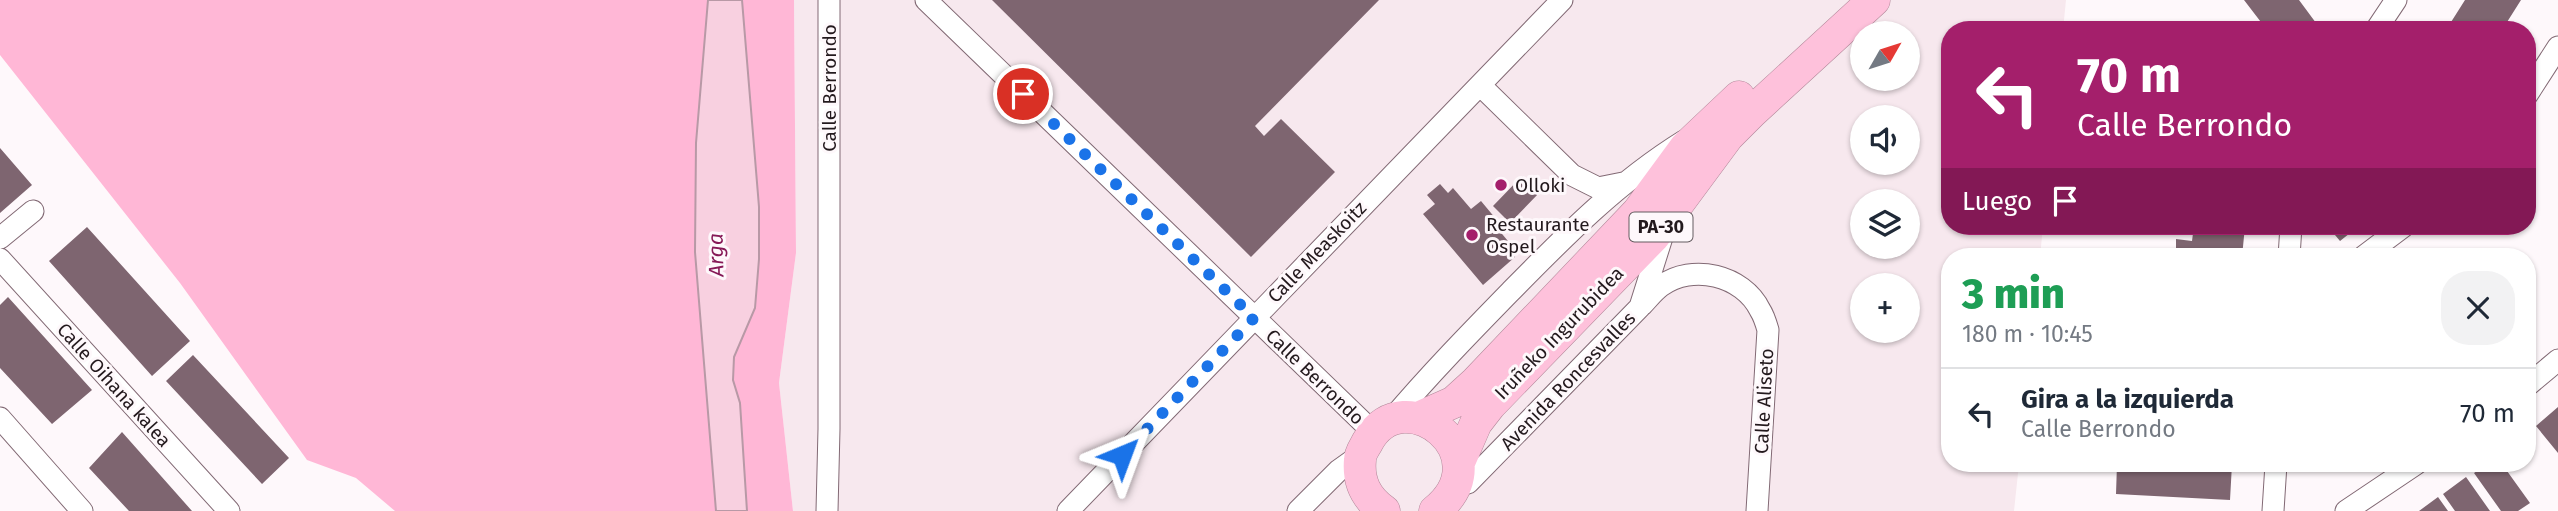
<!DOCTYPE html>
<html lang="es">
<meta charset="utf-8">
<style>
body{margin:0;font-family:"Fira Sans",sans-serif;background:#f2f2f3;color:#1f2937;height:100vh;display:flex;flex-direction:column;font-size:26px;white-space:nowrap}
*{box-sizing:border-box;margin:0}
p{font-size:23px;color:#747a83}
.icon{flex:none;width:38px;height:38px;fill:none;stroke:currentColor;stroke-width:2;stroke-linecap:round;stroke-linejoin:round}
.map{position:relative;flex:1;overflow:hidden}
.panel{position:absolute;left:1941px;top:248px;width:595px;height:224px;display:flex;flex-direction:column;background:#fff;border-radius:28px;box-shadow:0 2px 5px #0004}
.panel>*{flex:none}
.guide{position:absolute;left:1941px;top:21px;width:595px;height:214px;border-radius:28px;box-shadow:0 2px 5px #0004;background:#a41f6b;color:#fff;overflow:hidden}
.needle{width:46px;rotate:51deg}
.fabs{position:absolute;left:1850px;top:21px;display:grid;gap:14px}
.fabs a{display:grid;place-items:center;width:70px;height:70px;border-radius:50%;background:#fff;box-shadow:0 2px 5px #0004;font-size:35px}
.pin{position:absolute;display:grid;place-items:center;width:60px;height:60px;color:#fff;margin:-30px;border:4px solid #fff;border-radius:50%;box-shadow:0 2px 7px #0007}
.me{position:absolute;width:77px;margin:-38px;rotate:44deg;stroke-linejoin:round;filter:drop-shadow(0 0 5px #0008)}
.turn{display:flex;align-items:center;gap:24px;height:147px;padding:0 21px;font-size:32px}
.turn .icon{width:91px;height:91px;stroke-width:2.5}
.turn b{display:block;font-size:49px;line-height:60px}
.then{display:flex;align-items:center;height:66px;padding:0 21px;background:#0003;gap:14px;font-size:26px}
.round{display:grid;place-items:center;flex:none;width:74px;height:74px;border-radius:28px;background:#f2f2f3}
.overview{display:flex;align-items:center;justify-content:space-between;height:119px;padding:0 21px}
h1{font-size:42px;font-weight:800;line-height:52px;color:#1e9e55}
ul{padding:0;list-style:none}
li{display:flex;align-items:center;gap:21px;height:91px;padding:0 21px;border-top:2px solid #e0e1e3}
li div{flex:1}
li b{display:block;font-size:26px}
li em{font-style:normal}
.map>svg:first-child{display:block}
</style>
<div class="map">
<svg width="2558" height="511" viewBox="0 0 2558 511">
<rect width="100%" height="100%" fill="#fef8fb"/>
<path fill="#f7e8ee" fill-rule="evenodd" d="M 794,0 L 2066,0 L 2063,30 L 1950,30 L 1950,226 L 2043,226 L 2040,257 L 1950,257 L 1950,464 L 2019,464 L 2014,511 L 793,511 L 779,383 L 796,253 ZM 1862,33 L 1908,33 L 1908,79 L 1862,79 ZM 1862,117 L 1908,117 L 1908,163 L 1862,163 ZM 1862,201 L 1908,201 L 1908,247 L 1862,247 ZM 1862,285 L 1908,285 L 1908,331 L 1862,331 Z"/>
<path fill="#ffb7d6" d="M 0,0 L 708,0 L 696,143 L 695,252 L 716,511 L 395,511 L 356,478 L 307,460 L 180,283 L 0,55 Z
M 742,0 L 794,0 L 796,253 L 779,383 L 793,511 L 747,511 L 740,403 L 733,380 L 734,357 L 755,308 L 759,259 L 759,207 Z"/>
<path fill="#f8d0e0" stroke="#b899a6" stroke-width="2" d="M 708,0 L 742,0 L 759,207 L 759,259 L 755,308 L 734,357 L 733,380 L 740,403 L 747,511 L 716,511 L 695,252 L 696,143 Z"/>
<path fill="#7e6570" d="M 992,0 L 1379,0 L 1255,126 L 1264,136 L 1281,119 L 1335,172 L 1251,257 Z
M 2244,0 L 2299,0 L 2319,27 L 2316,30 L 2267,30 Z
M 2465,0 L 2521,0 L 2502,30 L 2446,30 Z
M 0,148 L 32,185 L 0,213 Z
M 1522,176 L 1539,193 L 1510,223 L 1493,206 Z
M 1440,184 L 1448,193 L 1453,188 L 1471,209 L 1481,201 L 1496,219 L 1492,222 L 1513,247 L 1509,250 L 1515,257 L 1483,285 L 1423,214 L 1435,204 L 1427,195 Z
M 2194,226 L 2245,226 L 2242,257 L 2176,257 L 2176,239 L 2192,241 Z
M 2334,226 L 2359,226 L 2340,241 L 2330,229 Z
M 87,227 L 190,341 L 152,376 L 49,261 Z
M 8,297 L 92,390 L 52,424 L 0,368 L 0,305 Z
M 193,355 L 289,458 L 262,484 L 166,381 Z
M 2558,407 L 2558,453 L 2536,426 Z
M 122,432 L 192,511 L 129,511 L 89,468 Z
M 2117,464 L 2232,464 L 2230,500 L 2116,494 Z
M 2487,464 L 2502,464 L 2530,503 L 2518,511 L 2501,511 L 2474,473 Z
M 2466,477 L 2490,511 L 2455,511 L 2443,494 Z
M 2438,497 L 2448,511 L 2419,511 Z"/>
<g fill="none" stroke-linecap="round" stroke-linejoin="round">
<defs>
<path id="minor" d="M 926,0 L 1373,432
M 2376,30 L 2396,0
M 1480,85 L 1572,175 L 1598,188 L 1623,183
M 2527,95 L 2558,47
M 0,238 L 33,211
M 2289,257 L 2291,226
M 2363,257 L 2404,226
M 0,259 L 229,511
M 1642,305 C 1648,299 1654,291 1661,286 C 1692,263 1743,275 1760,310 C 1764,316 1766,323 1768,330 L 1757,511
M 2527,386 L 2558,360
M 0,418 L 82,511
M 1391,420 C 1429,375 1470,333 1511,291 C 1565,236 1618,182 1684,141
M 1457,485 L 1468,483 L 1640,307 L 1664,231
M 827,511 L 829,429 L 829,0
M 1068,511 L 1562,0
M 1298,511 L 1339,470 L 1360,455
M 2273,511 L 2276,464
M 2346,511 L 2416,464"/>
<path id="highway" d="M 1418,418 L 1454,402 L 1476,382 L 1638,212 L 1685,148 L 1739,97
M 1459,462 L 1476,423 L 1490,405 L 1654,236 L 1728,136 L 1752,112 L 1874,0
M 1384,511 C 1366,498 1358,482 1360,460 C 1360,453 1365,447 1368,441 C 1404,377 1504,455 1435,511"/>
</defs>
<use href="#minor" stroke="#826974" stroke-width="23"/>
<use href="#highway" stroke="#b18698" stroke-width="33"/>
<use href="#minor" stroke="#fff" stroke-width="21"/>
<use href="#highway" stroke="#fec1db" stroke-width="32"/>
</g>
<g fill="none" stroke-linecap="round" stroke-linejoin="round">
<path stroke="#1a73e8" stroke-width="12" stroke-dasharray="0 21.6" d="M 1023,94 L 1254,318 L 1122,455"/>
</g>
<g fill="#a41f6b" stroke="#fef8fb" stroke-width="2.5">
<circle cx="1501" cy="185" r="7"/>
<circle cx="1472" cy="235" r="7"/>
</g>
<g text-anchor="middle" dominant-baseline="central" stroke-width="6" stroke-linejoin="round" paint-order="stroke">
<rect fill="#fef8fb" stroke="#655c60" stroke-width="2" x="1629.5" y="212.5" width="63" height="29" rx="5"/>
<g font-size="18" font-weight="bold" fill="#23191d">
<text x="1661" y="227">PA-30</text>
</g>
<g font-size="19" fill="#23191d" stroke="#fef8fb">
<text transform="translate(829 88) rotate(-90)">Calle Berrondo</text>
<text transform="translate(1317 252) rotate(-46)">Calle Measkoitz</text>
<text transform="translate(1559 333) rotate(-46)">Iruñeko Ingurubidea</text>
<text transform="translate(1315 377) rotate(44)">Calle Berrondo</text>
<text transform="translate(1568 381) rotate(-46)">Avenida Roncesvalles</text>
<text transform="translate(114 385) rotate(48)">Calle Oihana kalea</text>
<text transform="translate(1764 401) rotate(-87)">Calle Aliseto</text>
</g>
<g font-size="19" fill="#23191d" stroke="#fef8fb" text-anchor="start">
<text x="1515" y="185">Olloki</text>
<text x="1486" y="224">Restaurante<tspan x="1486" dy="22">Ospel</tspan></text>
</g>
<g font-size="21" font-style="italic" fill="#861957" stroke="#fef8fb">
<text transform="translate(716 255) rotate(-91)">Arga</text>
</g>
</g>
</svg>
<div class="fabs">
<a><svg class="needle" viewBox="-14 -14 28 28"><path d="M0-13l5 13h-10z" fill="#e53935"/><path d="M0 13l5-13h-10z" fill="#747a83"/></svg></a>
<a><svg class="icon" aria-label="sound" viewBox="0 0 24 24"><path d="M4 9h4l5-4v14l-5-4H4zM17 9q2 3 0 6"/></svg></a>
<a><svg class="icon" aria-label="layers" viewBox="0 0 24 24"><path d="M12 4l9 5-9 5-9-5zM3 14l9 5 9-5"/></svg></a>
<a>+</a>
</div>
<div class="pin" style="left:1023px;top:94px;background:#d93025"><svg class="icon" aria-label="arrive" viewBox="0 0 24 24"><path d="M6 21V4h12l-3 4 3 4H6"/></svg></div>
<svg class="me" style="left:1122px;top:455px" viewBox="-20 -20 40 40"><path d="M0-17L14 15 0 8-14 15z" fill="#1a73e8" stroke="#fff" stroke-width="4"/></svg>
<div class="guide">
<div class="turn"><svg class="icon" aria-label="left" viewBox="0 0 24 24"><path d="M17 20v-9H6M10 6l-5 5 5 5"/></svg><div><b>70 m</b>Calle Berrondo</div></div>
<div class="then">Luego<svg class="icon" aria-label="arrive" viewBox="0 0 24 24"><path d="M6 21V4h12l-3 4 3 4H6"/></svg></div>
</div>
<section class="panel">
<div class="overview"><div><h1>3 min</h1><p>180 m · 10:45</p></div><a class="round"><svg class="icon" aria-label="close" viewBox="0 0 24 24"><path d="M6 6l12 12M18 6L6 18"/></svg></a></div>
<ul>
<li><svg class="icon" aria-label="left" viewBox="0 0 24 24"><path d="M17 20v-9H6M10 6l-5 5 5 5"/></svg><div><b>Gira a la izquierda</b><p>Calle Berrondo</p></div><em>70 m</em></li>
</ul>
</section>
</div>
